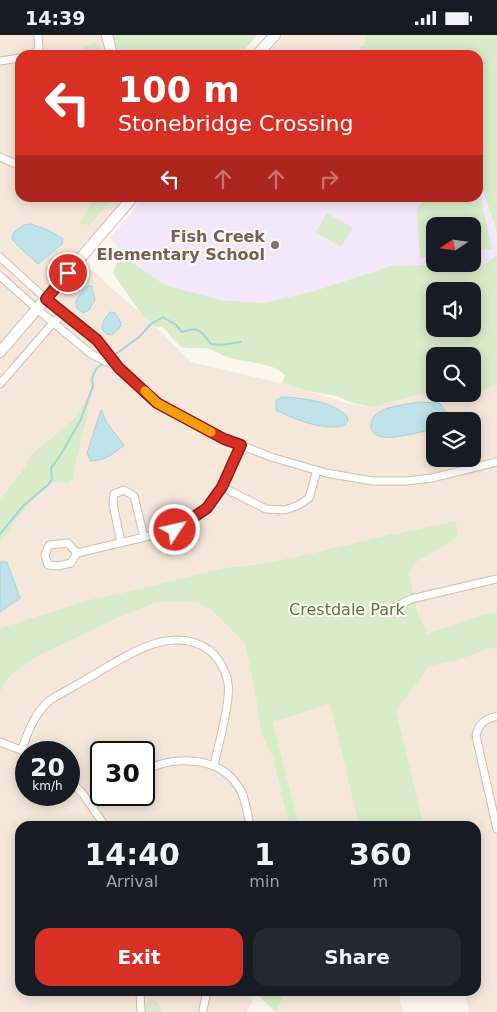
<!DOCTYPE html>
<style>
body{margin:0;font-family:"DejaVu Sans",sans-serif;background:#242831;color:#f1f3f6;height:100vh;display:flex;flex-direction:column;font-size:19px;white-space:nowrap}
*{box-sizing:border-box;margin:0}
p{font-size:16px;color:#9ea1a6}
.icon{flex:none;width:28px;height:28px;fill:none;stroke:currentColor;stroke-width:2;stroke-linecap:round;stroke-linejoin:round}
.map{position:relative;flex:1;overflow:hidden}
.side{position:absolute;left:15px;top:786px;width:466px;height:175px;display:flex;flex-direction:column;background:#171b24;border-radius:15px;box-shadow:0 2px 12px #0003}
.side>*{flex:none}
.hud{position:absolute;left:15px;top:15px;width:468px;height:152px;border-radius:15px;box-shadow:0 2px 12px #0003;background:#d93025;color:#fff;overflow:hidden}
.needle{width:32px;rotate:257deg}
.controls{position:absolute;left:426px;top:182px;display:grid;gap:10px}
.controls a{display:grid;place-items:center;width:55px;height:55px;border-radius:10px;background:#171b24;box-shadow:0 2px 12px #0003;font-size:25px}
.speed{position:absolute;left:15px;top:706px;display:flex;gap:10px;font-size:25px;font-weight:700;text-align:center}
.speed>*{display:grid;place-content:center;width:65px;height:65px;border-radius:50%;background:#171b24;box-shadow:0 2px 12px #0003;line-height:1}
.speed small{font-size:12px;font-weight:400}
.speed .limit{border:2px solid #111;border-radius:8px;background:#fff;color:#111}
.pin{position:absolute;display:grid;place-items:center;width:42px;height:42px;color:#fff;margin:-21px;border:2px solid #fff;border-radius:50%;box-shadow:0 1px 5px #0007}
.me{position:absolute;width:55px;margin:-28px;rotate:55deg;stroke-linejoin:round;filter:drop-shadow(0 0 4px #0008)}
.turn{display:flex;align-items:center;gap:18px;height:105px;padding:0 20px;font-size:22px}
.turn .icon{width:65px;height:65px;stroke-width:2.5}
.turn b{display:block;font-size:35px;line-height:42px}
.lanes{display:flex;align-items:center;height:48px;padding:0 20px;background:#0003;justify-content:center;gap:25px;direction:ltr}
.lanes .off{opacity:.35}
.eta{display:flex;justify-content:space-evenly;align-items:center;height:85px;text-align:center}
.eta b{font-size:30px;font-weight:800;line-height:35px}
.action{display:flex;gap:10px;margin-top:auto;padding:10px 20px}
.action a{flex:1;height:58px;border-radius:15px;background:#d93025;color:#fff;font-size:20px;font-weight:800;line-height:58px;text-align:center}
.action a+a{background:#242831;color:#f1f3f6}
.status{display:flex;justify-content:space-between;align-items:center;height:35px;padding:0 25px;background:#171b24;direction:ltr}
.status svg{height:14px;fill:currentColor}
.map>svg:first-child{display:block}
</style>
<div class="status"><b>14:39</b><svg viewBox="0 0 49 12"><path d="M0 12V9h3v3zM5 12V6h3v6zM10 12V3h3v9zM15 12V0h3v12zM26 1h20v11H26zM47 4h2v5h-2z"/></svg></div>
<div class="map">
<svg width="497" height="977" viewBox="0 0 497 977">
<rect width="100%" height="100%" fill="#fdf6ec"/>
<path fill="#f5e8da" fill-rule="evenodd" d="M 0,0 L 107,0 L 112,20 L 20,20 L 20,162 L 133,163 L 80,225 L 154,290 L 191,327 L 289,350 L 350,369 L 372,372 L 422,359 L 458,362 L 497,350 L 497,977 L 469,977 L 464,956 L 476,956 L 476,791 L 424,791 L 385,629 L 326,515 L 267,528 L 224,533 L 152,551 L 93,564 L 38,582 L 0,593 ZM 435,386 L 472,386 L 472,424 L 435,424 Z
M 283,0 L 365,0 L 364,9 L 351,20 L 266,20 Z
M 185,561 L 213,565 L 254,599 L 262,700 L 273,723 L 289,791 L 20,791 L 20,956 L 253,956 L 252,967 L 247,977 L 0,977 L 0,657 L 8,643 L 36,622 L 113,585 L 157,567 ZM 26,718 L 69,718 L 69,760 L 26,760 ZM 101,718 L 144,718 L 144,760 L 101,760 Z
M 330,668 L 359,791 L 299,791 L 273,687 Z
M 286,956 L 398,956 L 403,977 L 276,977 Z"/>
<path fill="#f3e8fa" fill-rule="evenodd" d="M 478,143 L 494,187 L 497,201 L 497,220 L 478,234 L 423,230 L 391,231 L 314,256 L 263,268 L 221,265 L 165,250 L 128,224 L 110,203 L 144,163 L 478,162 ZM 435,191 L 472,191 L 472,229 L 435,229 Z"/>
<path fill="#d8ecc9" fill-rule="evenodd" d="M 110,0 L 257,0 L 240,20 L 115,20 Z
M 365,0 L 497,0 L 497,201 L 494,187 L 478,143 L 478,20 L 351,20 L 364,9 Z
M 96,8 L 102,14 L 104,20 L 86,20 L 84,11 Z
M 478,152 L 492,214 L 473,216 L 472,191 L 435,191 L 435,221 L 420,223 L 417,174 L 425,163 L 478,162 Z
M 96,162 L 113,163 L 91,188 L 89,190 L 79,188 Z
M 327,178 L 353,193 L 341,212 L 316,197 Z
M 122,220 L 165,250 L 221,265 L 263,268 L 314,256 L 391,231 L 423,230 L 478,234 L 497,220 L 497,350 L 473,358 L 472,321 L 435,321 L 435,359 L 469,359 L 458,362 L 422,359 L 373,372 L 352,368 L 336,361 L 308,356 L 282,348 L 285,341 C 275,327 244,328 227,322 C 221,320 216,316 210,314 C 202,312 194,314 186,313 C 174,311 171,296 160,291 L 157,293 L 142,280 L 113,238 L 117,227 ZM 472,256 L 472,294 L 435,294 L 435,256 Z
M 84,368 L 89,368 C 86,394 76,418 73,444 L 67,449 C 64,448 59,446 56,447 C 40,450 8,495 0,509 L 0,464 L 22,437 L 30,421 L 72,386 Z
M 456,486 L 457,501 L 444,511 L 414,528 L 409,538 L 418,579 L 427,599 L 482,580 L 497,577 L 497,614 L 490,613 L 455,626 L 429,631 L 396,675 L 424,791 L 359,791 L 330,669 L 273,687 L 299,791 L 289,791 L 273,723 L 262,700 L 255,656 L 245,608 L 213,576 L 197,567 L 157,567 L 113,585 L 36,622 L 8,643 L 0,657 L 0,593 L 93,564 L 152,551 L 224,533 L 267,528 L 326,515 L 392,499 L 392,500 Z
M 253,956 L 286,956 L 276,977 Z
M 151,963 L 156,966 L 163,977 L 144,977 L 147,967 Z"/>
<path fill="#bfe3e8" stroke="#a5d3da" d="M 31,189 L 50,196 L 63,204 L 62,209 L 38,229 L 16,209 L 12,203 L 14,197 L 23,190 Z
M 88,251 L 92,251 L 95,265 L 89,275 L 83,278 C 68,270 80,259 88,251 Z
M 110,277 L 115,278 L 120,286 L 121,291 L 112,300 L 106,299 L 102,294 L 104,285 Z
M 282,362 C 303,363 331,366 347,381 L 348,386 L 343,391 C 321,395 296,385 276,375 L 276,365 Z
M 418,367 L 439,368 C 445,374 447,377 444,386 L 435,386 L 435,394 L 429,395 C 417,398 393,404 382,402 C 377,401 372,398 371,393 C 368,372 403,370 418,367 Z
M 101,375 L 107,388 L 124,410 C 113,419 106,425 91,426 L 87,418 Z
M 0,527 L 7,527 L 20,563 L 0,577 Z"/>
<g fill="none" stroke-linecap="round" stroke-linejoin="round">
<path stroke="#a5d3da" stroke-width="2" d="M 112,322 L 139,302 L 151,289 L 163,282 L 176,290 L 182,297 C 199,291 201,296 211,309 L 221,310 L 241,307
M 0,499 L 24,470 L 48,450 L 52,444 L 51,433 L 60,421 L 81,384 L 93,351 L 92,344 L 93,340 L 97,333 L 104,328"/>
<defs>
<path id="street" d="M 34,20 L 39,13 L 38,0
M 0,26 L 20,23
M 0,122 L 20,131
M 0,222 L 46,264 L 97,305 L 119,333 L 157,368 L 225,404 L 271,422 L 326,438 L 373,446 L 406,446 L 432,443 L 497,427
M 0,241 L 37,274 L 91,319 L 117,332
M 0,349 L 53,288 L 64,279
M 222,452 L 266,474 L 285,475 L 299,470 L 309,463 L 317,435
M 121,508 L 113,469 L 114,459 L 124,455 L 134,461 L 144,502
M 77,518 L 71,528 L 58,531 L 48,530 L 45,520 L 49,510 L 68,508 L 77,518 L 175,495 L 207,473 L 222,452 L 241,410
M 397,571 L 411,564 L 497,544
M 497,681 C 485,684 478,689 476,701 L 497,794
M 0,707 L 29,718
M 22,714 C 28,696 35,678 50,665 C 63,657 77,650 90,642 C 125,622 171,588 209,615 C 219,623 226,636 228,648 C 231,667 218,710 214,731
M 144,736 C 172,720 219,721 238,751 C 246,762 247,778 250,791
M 69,744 L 83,759 L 105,791
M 92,771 L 108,760
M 140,956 L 141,977
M 203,975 L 207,956"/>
<path id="secondary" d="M 107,0 L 112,20
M 257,20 L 275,0
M 0,317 L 133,162"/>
</defs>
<use href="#street" stroke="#d1beb0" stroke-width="9"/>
<use href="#secondary" stroke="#d6c0b0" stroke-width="12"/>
<use href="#street" stroke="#fff" stroke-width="7"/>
<use href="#secondary" stroke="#fff" stroke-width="10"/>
</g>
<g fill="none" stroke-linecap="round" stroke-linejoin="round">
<defs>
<path id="route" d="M 68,238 L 46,264 L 97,305 L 119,333 L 157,368 L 224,404 L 241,410 L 222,452 L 207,473 L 175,495"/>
</defs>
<use href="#route" stroke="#8d1f18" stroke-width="12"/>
<use href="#route" stroke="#d93025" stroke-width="9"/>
<path stroke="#f59e0b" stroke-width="9" d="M 145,356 L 157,368 L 211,397"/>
</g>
<circle fill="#8d6e63" stroke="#fffaf3" stroke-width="2" cx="275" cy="210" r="5"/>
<g text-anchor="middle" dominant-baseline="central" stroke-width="4" stroke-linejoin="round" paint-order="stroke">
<g font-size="16" font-weight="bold" fill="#785e54" stroke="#fffaf3" text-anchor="end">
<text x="265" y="201">Fish Creek<tspan x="265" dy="18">Elementary School</tspan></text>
</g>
<g font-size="16" fill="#537a41" stroke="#fffaf3">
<text x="347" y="574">Crestdale Park</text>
</g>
</g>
</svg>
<div class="controls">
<a><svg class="needle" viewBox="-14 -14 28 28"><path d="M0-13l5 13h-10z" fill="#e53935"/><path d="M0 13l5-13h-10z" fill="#9ea1a6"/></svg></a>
<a><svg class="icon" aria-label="sound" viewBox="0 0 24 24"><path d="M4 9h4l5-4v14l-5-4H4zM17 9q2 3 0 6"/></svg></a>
<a><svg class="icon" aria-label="search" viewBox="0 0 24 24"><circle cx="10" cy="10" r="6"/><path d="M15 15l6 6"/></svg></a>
<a><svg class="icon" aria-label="layers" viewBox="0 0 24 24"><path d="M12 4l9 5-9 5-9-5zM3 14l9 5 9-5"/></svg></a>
</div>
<div class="speed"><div>20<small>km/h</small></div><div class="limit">30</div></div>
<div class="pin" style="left:68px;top:238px;background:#d93025"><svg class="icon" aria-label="arrive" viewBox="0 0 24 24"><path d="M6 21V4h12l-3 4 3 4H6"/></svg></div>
<svg class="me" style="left:175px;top:495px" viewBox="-20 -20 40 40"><circle r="17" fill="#d93025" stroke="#fff" stroke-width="3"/><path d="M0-11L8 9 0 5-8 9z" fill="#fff"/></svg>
<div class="hud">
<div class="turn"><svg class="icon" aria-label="left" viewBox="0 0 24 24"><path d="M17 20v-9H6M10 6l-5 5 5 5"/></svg><div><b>100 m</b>Stonebridge Crossing</div></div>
<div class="lanes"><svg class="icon" aria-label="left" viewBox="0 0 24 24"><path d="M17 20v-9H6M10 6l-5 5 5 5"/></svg><svg class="icon off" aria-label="ahead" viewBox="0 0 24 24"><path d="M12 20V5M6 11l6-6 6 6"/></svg><svg class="icon off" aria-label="ahead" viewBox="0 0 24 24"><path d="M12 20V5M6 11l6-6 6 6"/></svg><svg class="icon off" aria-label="right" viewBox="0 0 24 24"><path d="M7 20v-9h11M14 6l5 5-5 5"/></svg></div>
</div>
<section class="side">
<div class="eta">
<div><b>14:40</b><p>Arrival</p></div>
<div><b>1</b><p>min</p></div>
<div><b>360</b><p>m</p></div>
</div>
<div class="action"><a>Exit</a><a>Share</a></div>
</section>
</div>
